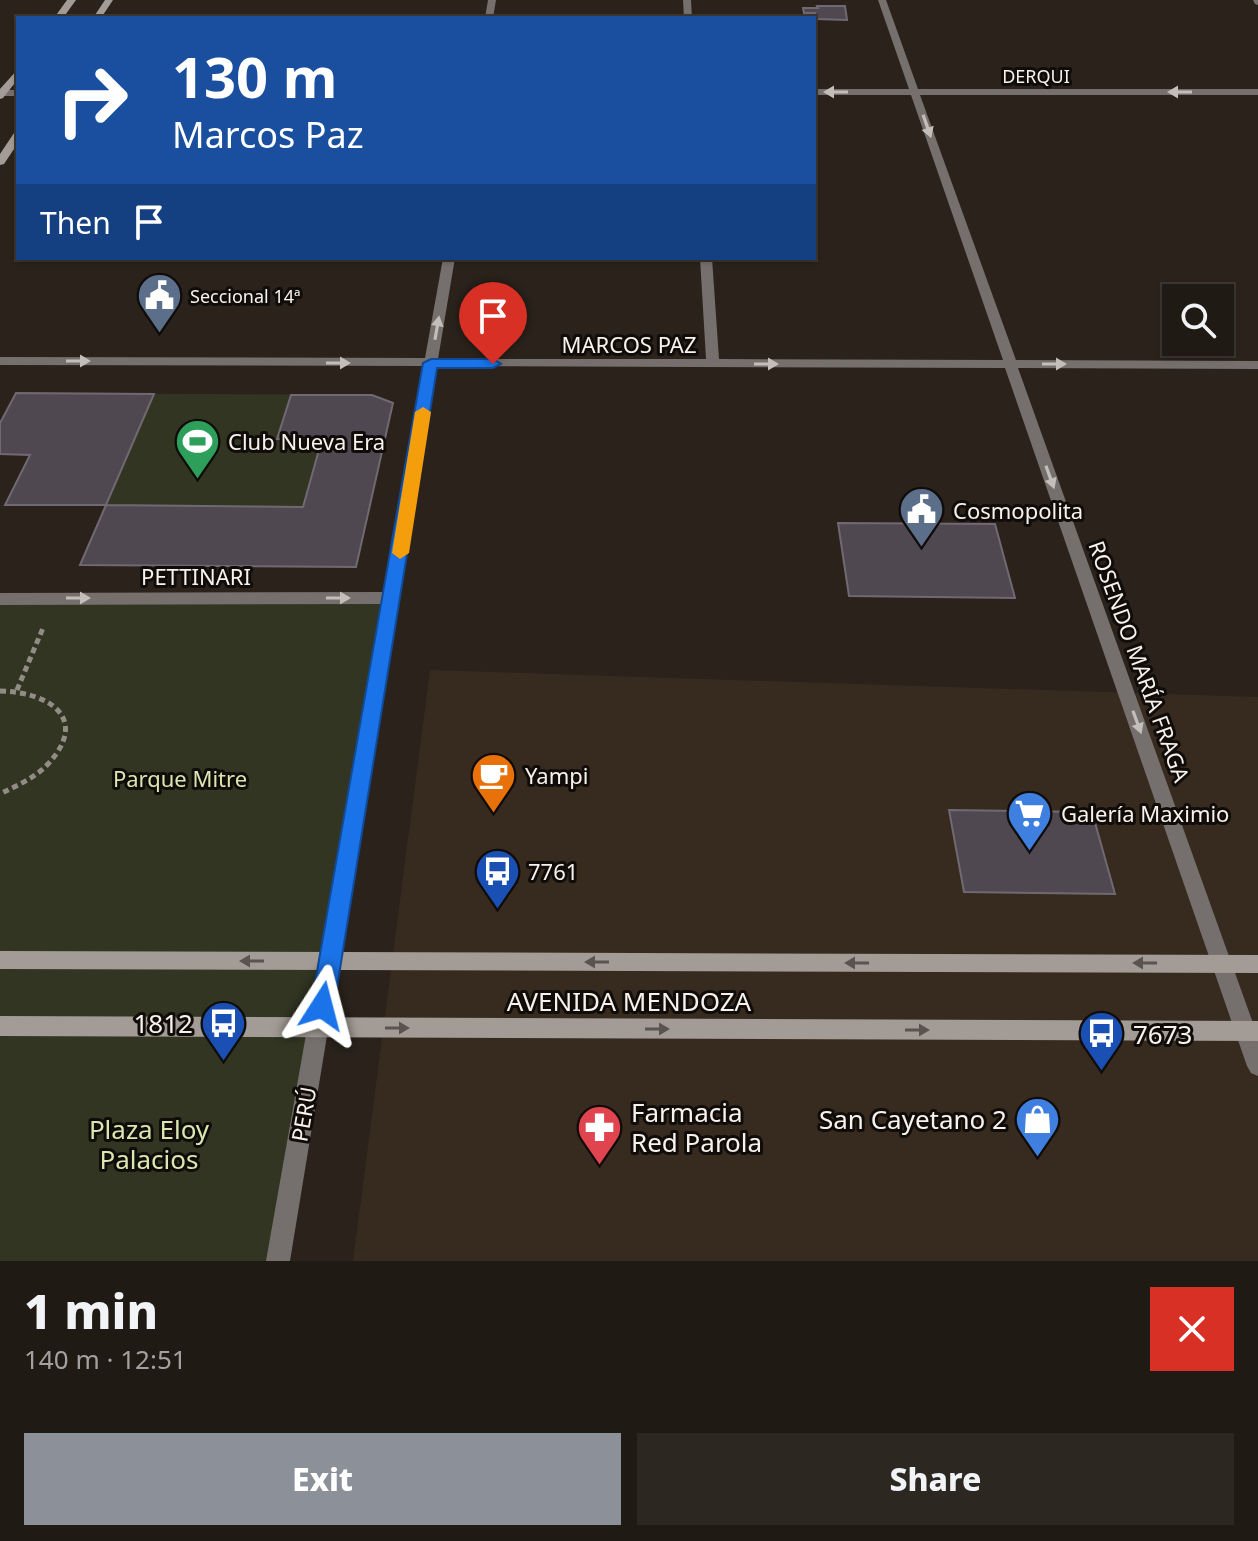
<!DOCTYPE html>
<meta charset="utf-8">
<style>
body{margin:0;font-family:"Noto Sans",sans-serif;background:#2d2722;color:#f1f3f6;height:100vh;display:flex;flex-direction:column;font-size:30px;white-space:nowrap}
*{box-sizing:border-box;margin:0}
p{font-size:26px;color:#a2a1a0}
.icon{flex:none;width:44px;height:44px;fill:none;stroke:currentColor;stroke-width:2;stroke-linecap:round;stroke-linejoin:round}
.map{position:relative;height:1261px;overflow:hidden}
.drawer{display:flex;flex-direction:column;background:#201a14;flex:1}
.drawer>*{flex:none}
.banner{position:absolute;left:16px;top:16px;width:800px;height:244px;border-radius:0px;box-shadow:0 2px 6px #0004,0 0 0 2px #3d3834;background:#1a4fa0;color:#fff;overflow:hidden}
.tools{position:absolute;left:1162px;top:284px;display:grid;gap:16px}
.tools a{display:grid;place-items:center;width:72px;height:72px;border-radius:0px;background:#201a14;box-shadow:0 2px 6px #0004,0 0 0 2px #3d3834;font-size:40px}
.pin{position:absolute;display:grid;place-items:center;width:68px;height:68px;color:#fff;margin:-82px -34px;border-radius:50% 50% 50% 0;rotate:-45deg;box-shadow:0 0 8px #0007}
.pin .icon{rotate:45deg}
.me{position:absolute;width:88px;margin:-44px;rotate:9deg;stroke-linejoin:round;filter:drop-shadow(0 0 6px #0008)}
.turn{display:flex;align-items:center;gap:28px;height:168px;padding:0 24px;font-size:36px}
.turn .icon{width:104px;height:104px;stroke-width:2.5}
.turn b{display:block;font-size:56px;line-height:68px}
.then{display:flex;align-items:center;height:76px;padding:0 24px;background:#0003;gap:16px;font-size:30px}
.round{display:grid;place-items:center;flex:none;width:84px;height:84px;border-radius:0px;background:#2d2722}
.overview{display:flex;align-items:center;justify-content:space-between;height:136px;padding:0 24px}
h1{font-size:48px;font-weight:800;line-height:60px}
.cta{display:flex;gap:16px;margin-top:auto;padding:16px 24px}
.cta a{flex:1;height:92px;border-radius:0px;background:#8c9099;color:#fff;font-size:32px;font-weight:800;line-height:92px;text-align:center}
.cta a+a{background:#2d2722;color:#f1f3f6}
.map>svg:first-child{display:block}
</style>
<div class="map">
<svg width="1258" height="1261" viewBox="0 0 1258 1261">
<rect width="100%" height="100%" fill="#2a221b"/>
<path fill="#372a1f" d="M 430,670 L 1258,697 L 1258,1261 L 353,1261 Z"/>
<path fill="#313522" d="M 16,393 L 372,395 L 393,403 L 356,567 L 80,565 L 105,506 L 5,505 L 30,455 L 0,454 L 0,423 Z
M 393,598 L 278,1261 L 0,1261 L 0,599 Z"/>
<path fill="#504851" stroke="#716972" stroke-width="2" d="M 817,6 L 845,6 L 847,20 L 816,19 L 815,13 L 804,13 L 803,8 L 818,8 Z
M 16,393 L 154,394 L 106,505 L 5,505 L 30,455 L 0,454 L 0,423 Z
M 291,395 L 372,395 L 393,403 L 356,567 L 80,565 L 106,505 L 303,507 L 322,439 L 277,439 Z
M 838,523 L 995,524 L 1015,598 L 849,596 Z
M 949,810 L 1092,812 L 1115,894 L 964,892 Z"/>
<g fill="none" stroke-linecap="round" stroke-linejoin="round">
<path stroke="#938c86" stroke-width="5" stroke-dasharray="6 4" stroke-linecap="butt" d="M 17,690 L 43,628
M 0,691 C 47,692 91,717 48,764 C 35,778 16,786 0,794"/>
<path fill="#75706d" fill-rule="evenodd" d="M 488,0 L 496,0 L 493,18 L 485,18 Z
M 683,0 L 691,0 L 692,18 L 684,18 Z
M 878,0 L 886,0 L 918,89 L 1258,89 L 1258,95 L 920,95 L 1016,360 L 1258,361 L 1258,369 L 1018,368 L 1258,1037 L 1258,1076 L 1251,1073 L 1247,1066 L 1005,368 L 437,366 L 290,1261 L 266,1261 L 382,604 L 0,605 L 0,593 L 384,592 L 424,366 L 0,365 L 0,357 L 425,358 L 443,258 L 455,258 L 438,359 L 706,359 L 700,258 L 712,258 L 719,359 L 1003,360 L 911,95 L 814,95 L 814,89 L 909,89 Z
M 1253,0 L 1258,0 L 1258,5 L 1255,4 Z
M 0,90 L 18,90 L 18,96 L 0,96 Z"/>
<path fill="#a39c96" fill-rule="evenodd" d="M 67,0 L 76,0 L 63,18 L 54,18 Z
M 105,0 L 113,0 L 101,18 L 93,18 Z
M 18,69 L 18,79 L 3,98 L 0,99 L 0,89 Z
M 18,132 L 18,143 L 4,164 L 0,165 L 0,154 L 14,133 Z
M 0,951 L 1258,955 L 1258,973 L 0,969 Z
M 0,1016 L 1258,1021 L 1258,1041 L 0,1036 Z"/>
</g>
<defs><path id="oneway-solid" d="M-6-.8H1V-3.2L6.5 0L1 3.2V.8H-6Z" transform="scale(2)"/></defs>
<g fill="#c4beba">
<use href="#oneway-solid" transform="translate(836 92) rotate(180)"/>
<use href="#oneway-solid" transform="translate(1180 92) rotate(180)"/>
<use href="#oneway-solid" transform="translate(927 126) rotate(71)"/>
<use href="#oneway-solid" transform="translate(437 328) rotate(-80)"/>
<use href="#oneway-solid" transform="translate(78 361)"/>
<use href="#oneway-solid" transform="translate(338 363)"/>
<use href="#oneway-solid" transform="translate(766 364)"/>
<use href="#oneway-solid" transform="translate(1054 364)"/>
<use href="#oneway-solid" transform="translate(1050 477) rotate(70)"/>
<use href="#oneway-solid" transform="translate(78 598)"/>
<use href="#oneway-solid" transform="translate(338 598)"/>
<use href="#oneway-solid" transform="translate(1137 722) rotate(70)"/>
</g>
<g fill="#5a5450">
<use href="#oneway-solid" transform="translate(252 961) rotate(-180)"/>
<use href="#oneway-solid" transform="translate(597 962) rotate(-180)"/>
<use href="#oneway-solid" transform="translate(857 963) rotate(-180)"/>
<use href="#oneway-solid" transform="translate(1145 963) rotate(-180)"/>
<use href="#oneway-solid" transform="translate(397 1028)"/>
<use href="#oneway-solid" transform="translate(657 1029)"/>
<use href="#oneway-solid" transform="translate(917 1030)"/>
</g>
<path fill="#1a73e8" stroke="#114b97" stroke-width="2" d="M 431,359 L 493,359 L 501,364 L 493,368 L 437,368 L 334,1006 L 330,1013 L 322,1016 L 314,1013 L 311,1006 L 423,363 Z"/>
<path fill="#f59e0b" d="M 423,407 L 431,412 L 409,553 L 400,559 L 392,553 L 415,412 Z"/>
<defs>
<symbol id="civic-pin" viewBox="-11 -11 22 30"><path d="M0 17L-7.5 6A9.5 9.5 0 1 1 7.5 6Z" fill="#5c6f8a" stroke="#100c09"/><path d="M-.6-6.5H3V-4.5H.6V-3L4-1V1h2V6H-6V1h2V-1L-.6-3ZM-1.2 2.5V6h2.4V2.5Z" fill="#fff"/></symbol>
<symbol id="stadium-pin" viewBox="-11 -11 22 30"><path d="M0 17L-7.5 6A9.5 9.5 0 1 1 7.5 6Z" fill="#2e9e5b" stroke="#100c09"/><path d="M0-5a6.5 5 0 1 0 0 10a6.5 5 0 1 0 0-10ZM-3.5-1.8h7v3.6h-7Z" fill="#fff"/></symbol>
<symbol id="cafe-pin" viewBox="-11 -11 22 30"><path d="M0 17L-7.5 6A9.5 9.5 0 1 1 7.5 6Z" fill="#e8710a" stroke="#100c09"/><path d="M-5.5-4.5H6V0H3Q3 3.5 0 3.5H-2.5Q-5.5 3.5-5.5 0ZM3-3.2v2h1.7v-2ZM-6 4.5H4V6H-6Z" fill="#fff"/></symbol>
<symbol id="supermarket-pin" viewBox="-11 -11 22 30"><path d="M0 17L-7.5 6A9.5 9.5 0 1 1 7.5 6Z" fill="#3f7fe0" stroke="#100c09"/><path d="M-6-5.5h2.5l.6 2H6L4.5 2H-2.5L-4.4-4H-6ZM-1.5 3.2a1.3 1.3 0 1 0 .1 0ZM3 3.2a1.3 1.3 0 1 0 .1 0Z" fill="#fff"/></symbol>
<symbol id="bus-pin" viewBox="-11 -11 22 30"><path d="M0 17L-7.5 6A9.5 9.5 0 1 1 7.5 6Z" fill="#1a4fb4" stroke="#100c09"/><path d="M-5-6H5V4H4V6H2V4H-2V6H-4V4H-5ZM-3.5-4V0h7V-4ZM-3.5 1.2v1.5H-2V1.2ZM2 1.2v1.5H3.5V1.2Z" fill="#fff"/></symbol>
<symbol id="shop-pin" viewBox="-11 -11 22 30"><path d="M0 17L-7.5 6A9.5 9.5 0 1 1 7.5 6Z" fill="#3f7fe0" stroke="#100c09"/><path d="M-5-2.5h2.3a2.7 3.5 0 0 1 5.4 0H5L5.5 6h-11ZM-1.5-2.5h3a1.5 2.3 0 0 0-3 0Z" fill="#fff"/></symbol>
<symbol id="pharmacy-pin" viewBox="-11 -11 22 30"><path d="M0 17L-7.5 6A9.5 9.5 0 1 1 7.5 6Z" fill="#e0444e" stroke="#100c09"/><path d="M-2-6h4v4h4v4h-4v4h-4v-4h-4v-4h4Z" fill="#fff"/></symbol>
</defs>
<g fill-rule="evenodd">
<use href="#civic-pin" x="134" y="270" width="51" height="69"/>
<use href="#stadium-pin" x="172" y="416" width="51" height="69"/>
<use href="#civic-pin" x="896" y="484" width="51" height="69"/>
<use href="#cafe-pin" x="468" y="750" width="51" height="69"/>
<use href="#supermarket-pin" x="1004" y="788" width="51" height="69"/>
<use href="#bus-pin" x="472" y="846" width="51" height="69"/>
<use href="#bus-pin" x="198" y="998" width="51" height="69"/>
<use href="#bus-pin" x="1076" y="1008" width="51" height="69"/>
<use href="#shop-pin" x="1012" y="1094" width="51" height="69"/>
<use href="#pharmacy-pin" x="574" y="1102" width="51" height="69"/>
</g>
<g text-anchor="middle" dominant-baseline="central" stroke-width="6" stroke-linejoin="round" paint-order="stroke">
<g font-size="18" fill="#f8f2ed" stroke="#100c09">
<text x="1036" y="76">DERQUI</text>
</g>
<g font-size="18" fill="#f8f2ed" stroke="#100c09" text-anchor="start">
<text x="190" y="296">Seccional 14ª</text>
</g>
<g font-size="22" fill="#f8f2ed" stroke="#100c09">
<text x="629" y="344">MARCOS PAZ</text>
<text x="196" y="576">PETTINARI</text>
<text transform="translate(1140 661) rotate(70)">ROSENDO MARÍA FRAGA</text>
<text transform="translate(303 1114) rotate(-80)">PERÚ</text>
</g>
<g font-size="22" fill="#f8f2ed" stroke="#100c09" text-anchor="start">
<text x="228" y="441">Club Nueva Era</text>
<text x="953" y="510">Cosmopolita</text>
<text x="525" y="775">Yampi</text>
<text x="1061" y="813">Galería Maximio</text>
<text x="528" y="871">7761</text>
</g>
<g font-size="22" fill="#dae7b0" stroke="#100c09">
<text x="180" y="778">Parque Mitre</text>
</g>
<g font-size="26" fill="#f8f2ed" stroke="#100c09">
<text x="629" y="1001">AVENIDA MENDOZA</text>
</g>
<g font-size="26" fill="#f8f2ed" stroke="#100c09" text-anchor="end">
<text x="193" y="1023">1812</text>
<text x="1133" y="1034" text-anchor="start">7673</text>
<text x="631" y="1112" text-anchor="start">Farmacia<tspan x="631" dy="30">Red Parola</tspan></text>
<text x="1007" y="1119">San Cayetano 2</text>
</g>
<g font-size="26" fill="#dae7b0" stroke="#100c09">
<text x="149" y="1129">Plaza Eloy<tspan x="149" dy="30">Palacios</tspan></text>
</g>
</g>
</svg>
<div class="tools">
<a><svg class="icon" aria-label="search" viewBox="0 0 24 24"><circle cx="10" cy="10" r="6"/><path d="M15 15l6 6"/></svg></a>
</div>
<div class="pin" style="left:493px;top:364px;background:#d93025"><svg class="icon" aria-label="arrive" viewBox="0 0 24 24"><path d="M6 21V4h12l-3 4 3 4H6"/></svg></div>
<svg class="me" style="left:322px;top:1006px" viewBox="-20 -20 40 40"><path d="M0-17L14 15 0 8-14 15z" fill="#1a73e8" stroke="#fff" stroke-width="4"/></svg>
<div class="banner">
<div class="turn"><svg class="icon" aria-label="right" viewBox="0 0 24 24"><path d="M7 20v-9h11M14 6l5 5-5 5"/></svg><div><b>130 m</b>Marcos Paz</div></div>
<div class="then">Then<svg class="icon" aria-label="arrive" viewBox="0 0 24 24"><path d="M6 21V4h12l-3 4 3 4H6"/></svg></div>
</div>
</div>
<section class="drawer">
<div class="overview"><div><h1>1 min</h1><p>140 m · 12:51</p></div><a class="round" style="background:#d93025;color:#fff"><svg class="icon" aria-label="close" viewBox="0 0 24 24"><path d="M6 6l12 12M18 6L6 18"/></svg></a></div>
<div class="cta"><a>Exit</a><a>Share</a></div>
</section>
